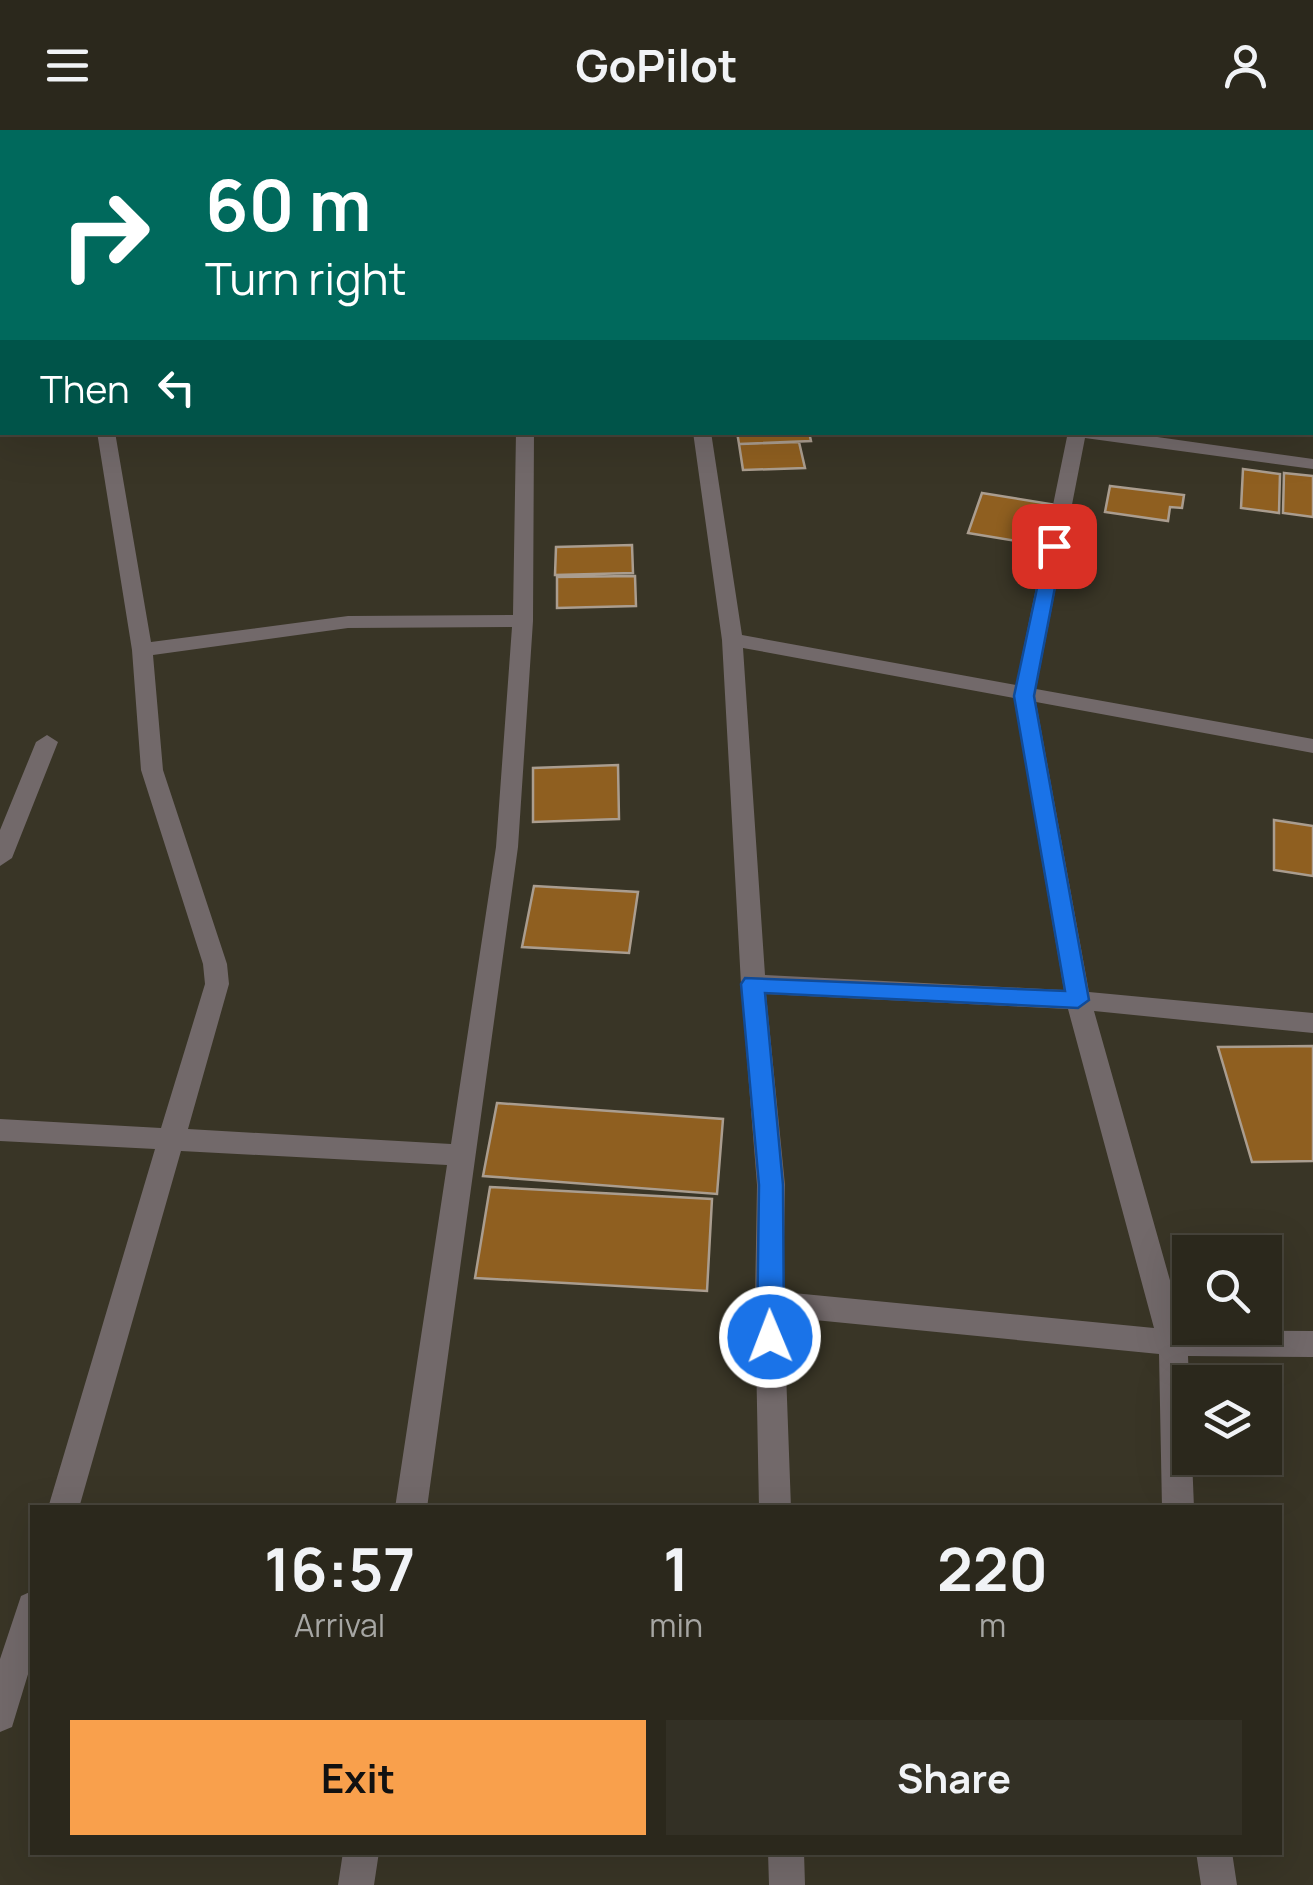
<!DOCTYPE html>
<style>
body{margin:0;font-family:Manrope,sans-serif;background:#333025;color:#f1f3f6;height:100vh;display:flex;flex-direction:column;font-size:38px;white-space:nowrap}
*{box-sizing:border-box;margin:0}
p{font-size:32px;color:#a6a6a3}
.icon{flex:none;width:55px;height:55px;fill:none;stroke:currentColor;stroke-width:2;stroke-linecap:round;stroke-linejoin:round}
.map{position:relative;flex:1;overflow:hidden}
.panel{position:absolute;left:30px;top:1375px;width:1252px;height:350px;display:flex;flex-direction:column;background:#2b281c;border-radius:0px;box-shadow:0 10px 40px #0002,0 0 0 2px #47443b}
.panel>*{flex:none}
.guide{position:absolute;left:0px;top:0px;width:1315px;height:305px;box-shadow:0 10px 40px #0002,0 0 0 2px #47443b;background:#00695c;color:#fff;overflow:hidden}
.fabs{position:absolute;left:1172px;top:1105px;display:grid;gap:20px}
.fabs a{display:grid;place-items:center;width:110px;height:110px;border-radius:0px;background:#2b281c;box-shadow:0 10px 40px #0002,0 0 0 2px #47443b;font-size:50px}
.pin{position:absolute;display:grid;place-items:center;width:85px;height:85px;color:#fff;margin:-42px;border-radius:20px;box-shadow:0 5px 15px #0006}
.me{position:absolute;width:110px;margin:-55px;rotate:359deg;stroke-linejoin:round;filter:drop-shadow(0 0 8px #0008)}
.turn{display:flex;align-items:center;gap:35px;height:210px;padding:0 40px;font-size:45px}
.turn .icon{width:130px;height:130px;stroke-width:2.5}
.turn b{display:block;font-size:70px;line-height:85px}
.then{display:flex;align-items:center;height:95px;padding:0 40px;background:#0003;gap:20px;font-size:38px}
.eta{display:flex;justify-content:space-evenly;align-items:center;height:170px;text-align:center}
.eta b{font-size:60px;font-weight:700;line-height:70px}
.primary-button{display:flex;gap:20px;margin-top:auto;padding:20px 40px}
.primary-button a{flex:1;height:115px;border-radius:0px;background:#f9a04c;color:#111;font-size:40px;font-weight:700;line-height:115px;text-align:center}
.primary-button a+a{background:#333025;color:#f1f3f6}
header{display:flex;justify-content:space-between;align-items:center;height:130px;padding:0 40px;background:#2b281c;font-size:45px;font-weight:700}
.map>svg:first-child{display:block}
</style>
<header><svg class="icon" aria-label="menu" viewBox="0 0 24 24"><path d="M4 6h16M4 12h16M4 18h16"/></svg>GoPilot<svg class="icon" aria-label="person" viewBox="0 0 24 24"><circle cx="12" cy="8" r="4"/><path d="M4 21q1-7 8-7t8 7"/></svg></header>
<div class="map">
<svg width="1313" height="1755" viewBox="0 0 1313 1755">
<rect width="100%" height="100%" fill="#393526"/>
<path fill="#8f5f20" stroke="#aa9d8f" stroke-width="2.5" d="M 737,302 L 809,302 L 811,311 L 739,314 Z
M 799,312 L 805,338 L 743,340 L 739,314 Z
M 1243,339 L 1280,344 L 1279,383 L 1241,378 Z
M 1284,343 L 1313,346 L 1313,387 L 1283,383 Z
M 1110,356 L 1184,365 L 1182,378 L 1170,377 L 1168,391 L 1105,382 Z
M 982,363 L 1056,375 L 1049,397 L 1041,396 L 1035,414 L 968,403 Z
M 632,415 L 633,443 L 555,445 L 556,417 Z
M 635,446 L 636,476 L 557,478 L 557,447 Z
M 618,635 L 619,689 L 533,692 L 533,638 Z
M 1274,690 L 1313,696 L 1313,746 L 1274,740 Z
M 534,756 L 638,762 L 629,823 L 522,817 Z
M 1313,916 L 1313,1031 L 1252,1032 L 1218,917 Z
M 497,973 L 723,989 L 717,1064 L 483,1046 Z
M 490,1057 L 712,1069 L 707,1161 L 475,1148 Z"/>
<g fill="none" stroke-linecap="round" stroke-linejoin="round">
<path fill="#72696a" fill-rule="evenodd" d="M 137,0 L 157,0 L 158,2 L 139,2 Z
M 622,0 L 642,0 L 643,2 L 624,2 Z
M 671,0 L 685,0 L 686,2 L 672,2 Z
M 820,0 L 862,0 L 863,2 L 822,2 Z
M 1312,45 L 1313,45 L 1313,53 L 1312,53 Z
M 0,100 L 2,101 L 2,110 L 0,110 Z
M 97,302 L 115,302 L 151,512 L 348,486 L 513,485 L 516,302 L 534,302 L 533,491 L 518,717 L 427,1378 L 395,1378 L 447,1035 L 181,1021 L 79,1378 L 48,1378 L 155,1019 L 0,1011 L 0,989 L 161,998 L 205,854 L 203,834 L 141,640 L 132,520 ZM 512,497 L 496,717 L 451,1014 L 188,999 L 229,854 L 227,834 L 163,640 L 153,525 L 348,498 Z
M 693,302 L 711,302 L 742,505 L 1016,555 L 1068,302 L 1122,302 L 1313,329 L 1313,339 L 1085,308 L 1036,559 L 1313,609 L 1313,623 L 1036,572 L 1089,862 L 1313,883 L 1313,903 L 1094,881 L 1184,1200 L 1313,1201 L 1313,1227 L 1188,1226 L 1194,1378 L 1162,1378 L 1159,1224 L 784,1187 L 791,1378 L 759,1378 L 755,1173 L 757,1055 L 741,854 L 722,510 ZM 743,518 L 1014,568 L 1064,860 L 765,845 ZM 766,864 L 1068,879 L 1154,1198 L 783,1162 L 785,1055 Z
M 47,605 L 58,612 L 12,728 L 0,736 L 0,700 L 36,612 Z
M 32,1461 L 32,1531 L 12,1597 L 0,1602 L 0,1529 L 21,1466 Z
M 343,1722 L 379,1722 L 374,1755 L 338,1755 Z
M 768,1722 L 804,1722 L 805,1755 L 769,1755 Z
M 1196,1722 L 1232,1722 L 1237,1755 L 1201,1755 Z"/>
<path fill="#958688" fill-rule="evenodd" d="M 1312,155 L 1313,155 L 1313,165 L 1312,165 Z
M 0,258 L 2,258 L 2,268 L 0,268 Z"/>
</g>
<path fill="#1a73e8" stroke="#114b97" stroke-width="2.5" d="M 1054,410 L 1063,416 L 1034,566 L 1089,870 L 1078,878 L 765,863 L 783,1055 L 784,1207 L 780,1215 L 770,1219 L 761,1215 L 757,1207 L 759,1055 L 741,854 L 745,848 L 1065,861 L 1014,566 L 1046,416 Z"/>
</svg>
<div class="fabs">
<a><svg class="icon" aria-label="search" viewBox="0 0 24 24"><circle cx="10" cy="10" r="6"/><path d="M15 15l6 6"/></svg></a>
<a><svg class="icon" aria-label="layers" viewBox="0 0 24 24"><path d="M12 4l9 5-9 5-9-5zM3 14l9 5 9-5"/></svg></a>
</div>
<div class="pin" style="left:1054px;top:416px;background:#d93025"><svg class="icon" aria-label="arrive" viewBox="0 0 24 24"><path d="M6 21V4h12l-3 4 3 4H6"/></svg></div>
<svg class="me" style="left:770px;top:1207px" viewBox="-20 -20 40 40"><circle r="17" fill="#1a73e8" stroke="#fff" stroke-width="3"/><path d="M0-11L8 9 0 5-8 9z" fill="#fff"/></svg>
<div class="guide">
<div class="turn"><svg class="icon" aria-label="right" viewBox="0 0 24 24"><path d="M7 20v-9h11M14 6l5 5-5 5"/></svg><div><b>60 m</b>Turn right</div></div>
<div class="then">Then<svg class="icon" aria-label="left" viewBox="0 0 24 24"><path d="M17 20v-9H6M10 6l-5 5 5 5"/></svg></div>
</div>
<section class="panel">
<div class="eta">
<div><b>16:57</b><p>Arrival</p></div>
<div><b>1</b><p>min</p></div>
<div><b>220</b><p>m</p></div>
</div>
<div class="primary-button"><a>Exit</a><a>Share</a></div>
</section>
</div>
